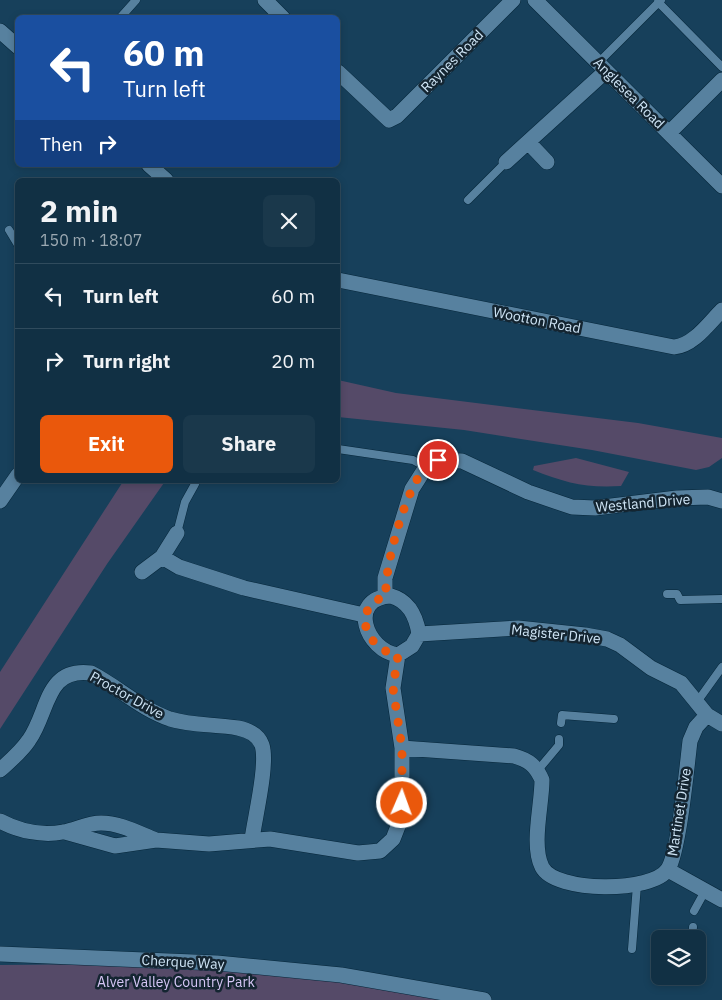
<!DOCTYPE html>
<meta charset="utf-8">
<style>
body{margin:0;font-family:"IBM Plex Sans",sans-serif;background:#1a384b;color:#f1f3f6;height:100vh;display:flex;flex-direction:column;font-size:19px;white-space:nowrap}
*{box-sizing:border-box;margin:0}
p{font-size:16px;color:#9ca9b2}
.icon{flex:none;width:28px;height:28px;fill:none;stroke:currentColor;stroke-width:2;stroke-linecap:round;stroke-linejoin:round}
.map{position:relative;flex:1;overflow:hidden}
.details{position:absolute;left:15px;top:178px;width:325px;height:305px;display:flex;flex-direction:column;background:#113044;border-radius:8px;box-shadow:0 2px 8px #0003,0 0 0 1px #304b5d}
.details>*{flex:none}
.top-card{position:absolute;left:15px;top:15px;width:325px;height:152px;border-radius:8px;box-shadow:0 2px 8px #0003,0 0 0 1px #304b5d;background:#1a4fa0;color:#fff;overflow:hidden}
.fabs{position:absolute;left:651px;top:930px;display:grid;gap:10px}
.fabs a{display:grid;place-items:center;width:55px;height:55px;border-radius:8px;background:#113044;box-shadow:0 2px 8px #0003,0 0 0 1px #304b5d;font-size:25px}
.pin{position:absolute;display:grid;place-items:center;width:42px;height:42px;color:#fff;margin:-21px;border:2px solid #fff;border-radius:50%;box-shadow:0 1px 5px #0007}
.me{position:absolute;width:55px;margin:-28px;rotate:2deg;stroke-linejoin:round;filter:drop-shadow(0 0 4px #0008)}
.turn{display:flex;align-items:center;gap:18px;height:105px;padding:0 25px;font-size:22px}
.turn .icon{width:65px;height:65px;stroke-width:2.5}
.turn b{display:block;font-size:35px;line-height:42px}
.then{display:flex;align-items:center;height:48px;padding:0 25px;background:#0003;gap:10px;font-size:19px}
.round{display:grid;place-items:center;flex:none;width:52px;height:52px;border-radius:8px;background:#1a384b}
.head{display:flex;align-items:center;justify-content:space-between;height:85px;padding:0 25px}
h1{font-size:30px;font-weight:700;line-height:38px}
.cta{display:flex;gap:10px;margin-top:auto;padding:10px 25px}
.cta a{flex:1;height:58px;border-radius:8px;background:#ea580c;color:#fff;font-size:20px;font-weight:700;line-height:58px;text-align:center}
.cta a+a{background:#1a384b;color:#f1f3f6}
ul{padding:0;list-style:none}
li{display:flex;align-items:center;gap:15px;height:65px;padding:0 25px;border-top:1px solid #304b5d}
li div{flex:1}
li b{display:block;font-size:19px}
li em{font-style:normal}
.map>svg:first-child{display:block}
</style>
<div class="map">
<svg width="722" height="1000" viewBox="0 0 722 1000">
<rect width="100%" height="100%" fill="#17405b"/>
<path fill="#554a68" d="M 338,380 L 396,393 L 638,423 L 722,438 L 722,458 L 709,467 L 696,470 L 592,450 L 464,430 L 338,417 Z
M 576,458 L 629,472 L 621,486 C 585,488 566,483 533,470 L 534,466 Z
M 124,480 L 166,480 L 107,564 L 0,729 L 0,672 Z
M 217,963 L 477,1000 L 0,1000 L 0,965 Z"/>
<g fill="none" stroke-linecap="round" stroke-linejoin="round">
<defs>
<path id="service" d="M 658,2 L 722,67
M 120,18 L 136,0
M 598,63 L 661,0
M 468,200 L 506,162
M 9,230 L 18,245
M 338,449 L 413,460 L 426,467
M 177,533 L 185,502 L 195,484
M 667,594 L 677,594 L 680,600 L 722,599
M 697,702 L 722,667
M 561,723 L 562,715 L 614,719
M 538,770 L 559,745 L 559,739
M 694,911 L 705,891
M 692,939 L 693,927
M 632,949 L 637,885"/>
<path id="minor" d="M 265,0 L 283,18
M 535,0 L 722,186
M 0,31 L 18,47
M 338,72 L 389,120 L 397,116 L 513,0
M 669,133 L 722,80
M 528,142 L 547,162
M 506,162 L 606,71
M 149,165 L 166,180
M 338,280 L 674,347 C 693,346 709,323 722,310
M 0,501 L 18,475
M 162,557 L 179,567 L 244,588 L 364,615
M 142,572 L 162,557 L 177,533
M 385,596 L 385,578 L 412,489 L 426,467 L 438,460 L 462,461 L 528,492 L 572,507 L 595,508 L 677,498 L 708,497 L 722,501
M 391,596 C 409,601 416,616 419,634 L 412,646 L 398,655 C 366,651 347,598 391,596 Z
M 419,634 L 518,628 L 585,635 L 607,639 L 620,645 L 651,668 L 681,683 L 707,715 L 722,724
M 402,748 L 514,756 C 529,760 536,766 542,780 C 542,805 531,845 542,867 C 555,893 653,893 668,869 C 679,852 687,766 690,741 L 696,727 L 707,715
M 0,770 C 10,761 21,752 29,740 C 49,712 45,667 91,673 C 118,687 141,709 170,719 C 192,726 216,724 238,728 C 248,730 258,734 262,745 C 268,764 255,817 252,839
M 0,821 C 19,831 42,836 63,832 C 76,830 87,823 101,823 C 120,823 138,833 156,840
M 65,832 L 115,846 L 156,840 L 209,844 L 270,839 L 358,853 L 380,851 L 393,839 L 402,816 L 402,748 L 393,688 L 398,655
M 668,870 L 722,900"/>
<path id="tertiary" d="M 0,954 L 217,963 L 341,975 L 484,1000"/>
</defs>
<use href="#service" stroke="#06263a" stroke-width="9"/>
<use href="#minor" stroke="#06263a" stroke-width="16"/>
<use href="#tertiary" stroke="#06263a" stroke-width="16"/>
<use href="#service" stroke="#57819f" stroke-width="8"/>
<use href="#minor" stroke="#57819f" stroke-width="15"/>
<use href="#tertiary" stroke="#57819f" stroke-width="15"/>
</g>
<g fill="none" stroke-linecap="round" stroke-linejoin="round">
<path stroke="#ea580c" stroke-width="9" stroke-dasharray="0 16.2" d="M 402,803 L 402,748 L 393,688 L 398,655 C 368,651 348,609 386,596 C 384,568 403,502 418,478 C 423,469 429,465 438,460"/>
</g>
<g text-anchor="middle" dominant-baseline="central" stroke-width="5" stroke-linejoin="round" paint-order="stroke">
<g font-size="14" fill="#cfe5f6" stroke="#142531">
<text transform="translate(452 61) rotate(-45)">Raynes Road</text>
<text transform="translate(629 93) rotate(45)">Anglesea Road</text>
<text transform="translate(537 320) rotate(11)">Wootton Road</text>
<text transform="translate(643 503) rotate(-5)">Westland Drive</text>
<text transform="translate(556 634) rotate(6)">Magister Drive</text>
<text transform="translate(127 695) rotate(29)">Proctor Drive</text>
<text transform="translate(679 812) rotate(-81)">Martinet Drive</text>
<text transform="translate(183 962) rotate(3)">Cherque Way</text>
</g>
<g font-size="14" fill="#d6c6f5" stroke="#142531">
<text x="176" y="982">Alver Valley Country Park</text>
</g>
</g>
</svg>
<div class="fabs">
<a><svg class="icon" aria-label="layers" viewBox="0 0 24 24"><path d="M12 4l9 5-9 5-9-5zM3 14l9 5 9-5"/></svg></a>
</div>
<div class="pin" style="left:438px;top:460px;background:#d93025"><svg class="icon" aria-label="arrive" viewBox="0 0 24 24"><path d="M6 21V4h12l-3 4 3 4H6"/></svg></div>
<svg class="me" style="left:402px;top:803px" viewBox="-20 -20 40 40"><circle r="17" fill="#ea580c" stroke="#fff" stroke-width="3"/><path d="M0-11L8 9 0 5-8 9z" fill="#fff"/></svg>
<div class="top-card">
<div class="turn"><svg class="icon" aria-label="left" viewBox="0 0 24 24"><path d="M17 20v-9H6M10 6l-5 5 5 5"/></svg><div><b>60 m</b>Turn left</div></div>
<div class="then">Then<svg class="icon" aria-label="right" viewBox="0 0 24 24"><path d="M7 20v-9h11M14 6l5 5-5 5"/></svg></div>
</div>
<section class="details">
<div class="head"><div><h1>2 min</h1><p>150 m · 18:07</p></div><a class="round"><svg class="icon" aria-label="close" viewBox="0 0 24 24"><path d="M6 6l12 12M18 6L6 18"/></svg></a></div>
<ul>
<li><svg class="icon" aria-label="left" viewBox="0 0 24 24"><path d="M17 20v-9H6M10 6l-5 5 5 5"/></svg><div><b>Turn left</b></div><em>60 m</em></li>
<li><svg class="icon" aria-label="right" viewBox="0 0 24 24"><path d="M7 20v-9h11M14 6l5 5-5 5"/></svg><div><b>Turn right</b></div><em>20 m</em></li>
</ul>
<div class="cta"><a>Exit</a><a>Share</a></div>
</section>
</div>
